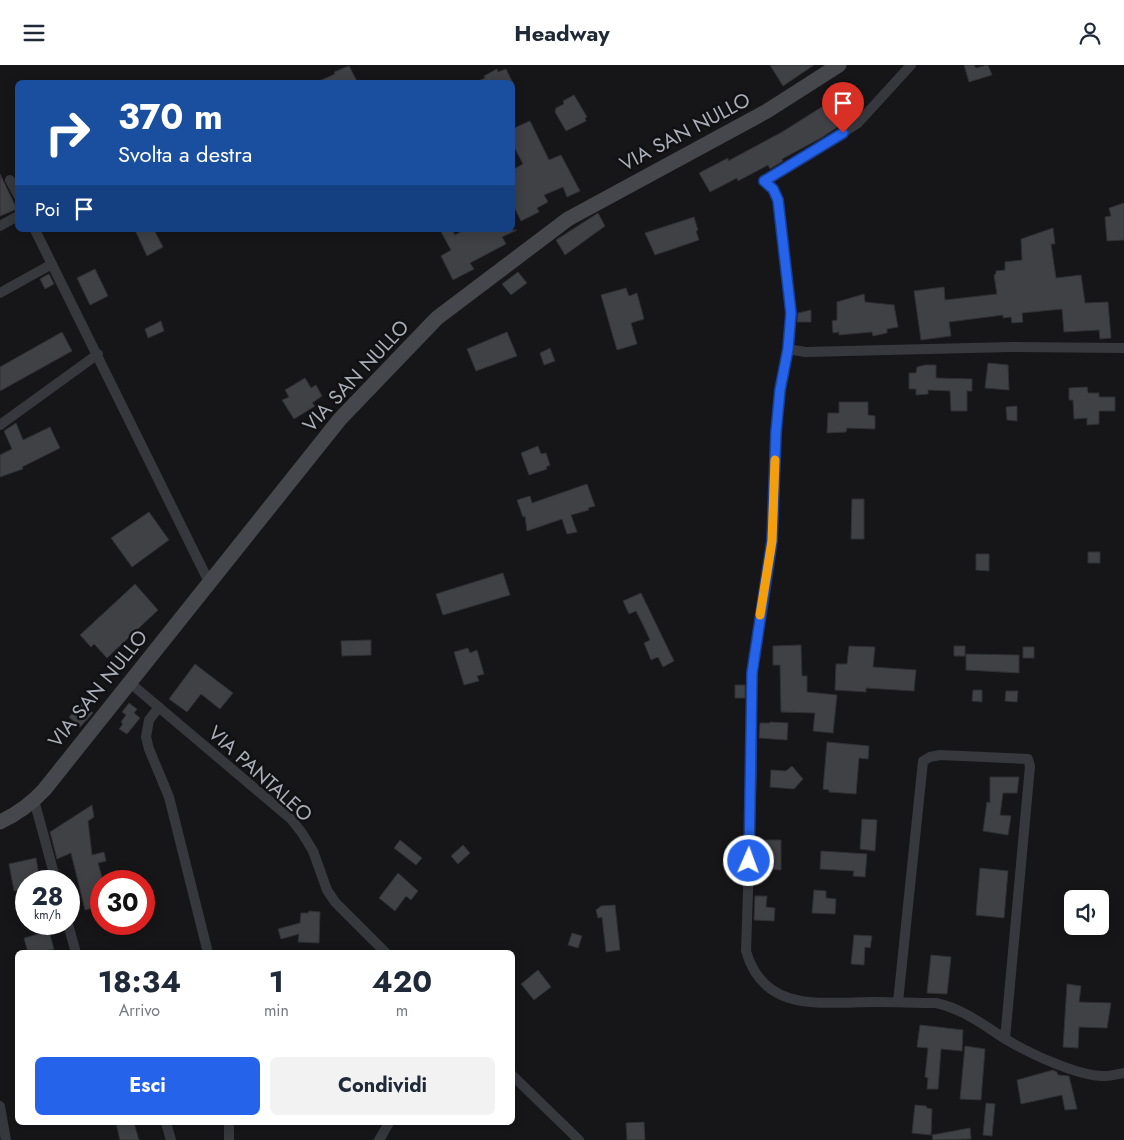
<!DOCTYPE html>
<html lang="it">
<style>
body{margin:0;font-family:Jost,sans-serif;background:#f2f2f3;color:#1f2937;height:100vh;display:flex;flex-direction:column;font-size:19px;white-space:nowrap}
*{box-sizing:border-box;margin:0}
p{font-size:16px;color:#747a83}
.icon{flex:none;width:28px;height:28px;fill:none;stroke:currentColor;stroke-width:2;stroke-linecap:round;stroke-linejoin:round}
.map{position:relative;flex:1;overflow:hidden}
.drawer{position:absolute;left:15px;top:885px;width:500px;height:175px;display:flex;flex-direction:column;background:#fff;border-radius:8px;box-shadow:0 2px 12px #0003}
.drawer>*{flex:none}
.guide{position:absolute;left:15px;top:15px;width:500px;height:152px;border-radius:8px;box-shadow:0 2px 12px #0003;background:#1a4fa0;color:#fff;overflow:hidden}
.fabs{position:absolute;left:1064px;top:825px;display:grid;gap:10px}
.fabs a{display:grid;place-items:center;width:45px;height:45px;border-radius:8px;background:#fff;box-shadow:0 2px 12px #0003;font-size:25px}
.speed{position:absolute;left:15px;top:805px;display:flex;gap:10px;font-size:25px;font-weight:700;text-align:center}
.speed>*{display:grid;place-content:center;width:65px;height:65px;border-radius:50%;background:#fff;box-shadow:0 2px 12px #0003;line-height:1}
.speed small{font-size:12px;font-weight:400}
.speed .limit{border:8px solid #d22;background:#fff;color:#111}
.pin{position:absolute;display:grid;place-items:center;width:42px;height:42px;color:#fff;margin:-51px -21px;border-radius:50% 50% 50% 0;rotate:-45deg;box-shadow:0 0 5px #0007}
.pin .icon{rotate:45deg}
.me{position:absolute;width:55px;margin:-28px;rotate:2deg;stroke-linejoin:round;filter:drop-shadow(0 0 4px #0008)}
.turn{display:flex;align-items:center;gap:18px;height:105px;padding:0 20px;font-size:22px}
.turn .icon{width:65px;height:65px;stroke-width:2.5}
.turn b{display:block;font-size:35px;line-height:42px}
.then{display:flex;align-items:center;height:48px;padding:0 20px;background:#0003;gap:10px;font-size:19px}
.eta{display:flex;justify-content:space-evenly;align-items:center;height:85px;text-align:center}
.eta b{font-size:30px;font-weight:700;line-height:35px}
.primary-button{display:flex;gap:10px;margin-top:auto;padding:10px 20px}
.primary-button a{flex:1;height:58px;border-radius:8px;background:#2563eb;color:#fff;font-size:20px;font-weight:700;line-height:58px;text-align:center}
.primary-button a+a{background:#f2f2f3;color:#1f2937}
header{display:flex;justify-content:space-between;align-items:center;height:65px;padding:0 20px;background:#fff;font-size:22px;font-weight:700}
.map>svg:first-child{display:block}
</style>
<header><svg class="icon" aria-label="menu" viewBox="0 0 24 24"><path d="M4 6h16M4 12h16M4 18h16"/></svg>Headway<svg class="icon" aria-label="person" viewBox="0 0 24 24"><circle cx="12" cy="8" r="4"/><path d="M4 21q1-7 8-7t8 7"/></svg></header>
<div class="map">
<svg width="1124" height="1075" viewBox="0 0 1124 1075">
<rect width="100%" height="100%" fill="#161618"/>
<path fill="#404145" stroke="#303034" d="M 770,0 L 814,0 L 783,21 Z
M 964,0 L 974,0 L 976,3 L 988,0 L 992,10 L 969,17 Z
M 349,1 L 358,18 L 315,18 L 335,9 L 334,7 Z
M 497,4 L 498,7 L 506,4 L 513,18 L 474,18 L 485,13 L 484,11 Z
M 844,28 L 858,48 L 857,49 L 821,73 L 782,94 L 783,96 L 770,104 L 768,100 L 738,116 L 737,113 L 710,127 L 699,108 L 728,93 L 728,96 L 782,67 Z
M 574,30 L 587,52 L 585,53 L 586,56 L 566,66 L 555,47 L 556,43 L 564,39 L 563,36 Z
M 530,56 L 549,95 L 561,90 L 580,126 L 567,132 L 563,122 L 544,130 L 548,137 L 537,143 L 539,147 L 521,156 L 512,138 L 512,105 L 523,99 L 512,78 L 512,64 Z
M 0,109 L 17,144 L 0,151 Z
M 1124,138 L 1124,175 L 1107,176 L 1105,152 L 1111,151 L 1109,143 Z
M 598,148 L 605,161 L 565,190 L 556,175 Z
M 694,152 L 698,165 L 696,166 L 699,175 L 655,190 L 645,168 Z
M 1053,163 L 1055,179 L 1051,179 L 1056,213 L 1081,210 L 1085,238 L 1108,237 L 1111,273 L 1100,274 L 1099,265 L 1064,267 L 1062,244 L 1022,248 L 1023,257 L 1012,258 L 1011,252 L 1003,253 L 1003,250 L 949,257 L 951,271 L 921,275 L 914,226 L 944,222 L 945,235 L 997,229 L 994,210 L 996,209 L 996,206 L 1005,205 L 1005,197 L 1022,195 L 1021,174 Z
M 135,165 L 154,165 L 163,182 L 147,191 Z
M 440,165 L 452,165 L 455,170 L 464,165 L 517,165 L 502,172 L 506,179 L 470,198 L 474,204 L 453,215 L 441,191 L 451,185 Z
M 95,204 L 108,231 L 90,240 L 77,213 Z
M 518,207 L 527,218 L 511,230 L 502,219 Z
M 49,209 L 54,219 L 45,224 L 40,214 Z
M 626,223 L 629,231 L 637,228 L 644,254 L 631,258 L 637,279 L 617,285 L 601,230 Z
M 864,229 L 865,237 L 894,240 L 898,262 L 887,264 L 887,268 L 873,271 L 872,267 L 839,270 L 839,267 L 833,268 L 832,256 L 837,255 L 837,237 Z
M 811,245 L 811,257 L 797,257 L 798,248 Z
M 161,256 L 164,266 L 148,273 L 145,264 Z
M 62,267 L 72,286 L 0,326 L 0,302 Z
M 507,267 L 517,291 L 476,306 L 467,284 Z
M 550,283 L 555,296 L 544,300 L 540,288 Z
M 988,298 L 1008,300 L 1009,325 L 985,323 Z
M 925,300 L 936,300 L 936,313 L 972,314 L 972,326 L 967,326 L 967,346 L 951,346 L 950,326 L 928,325 L 928,329 L 916,330 L 916,324 L 909,324 L 909,308 L 916,308 L 917,302 Z
M 305,313 L 311,323 L 316,320 L 322,331 L 312,338 L 315,341 L 294,354 L 282,335 L 289,332 L 285,325 Z
M 1087,322 L 1088,328 L 1099,328 L 1099,332 L 1115,332 L 1115,346 L 1099,346 L 1099,359 L 1087,360 L 1087,353 L 1074,354 L 1073,335 L 1069,335 L 1069,323 Z
M 839,337 L 868,337 L 868,350 L 875,351 L 875,364 L 847,363 L 846,367 L 827,368 L 828,348 L 839,348 Z
M 1017,341 L 1017,356 L 1007,355 L 1006,342 Z
M 16,358 L 23,375 L 50,362 L 60,383 L 22,402 L 23,404 L 0,412 L 0,390 L 12,384 L 4,366 Z
M 538,381 L 541,389 L 546,388 L 550,400 L 546,402 L 547,404 L 529,410 L 521,388 Z
M 587,419 L 595,441 L 588,443 L 589,445 L 571,450 L 577,467 L 567,469 L 562,454 L 527,466 L 525,451 L 523,452 L 517,435 L 530,431 L 532,438 Z
M 852,434 L 864,434 L 864,474 L 851,474 Z
M 149,447 L 169,475 L 132,502 L 111,473 Z
M 1088,487 L 1100,487 L 1100,498 L 1088,498 Z
M 976,489 L 989,489 L 989,506 L 976,505 Z
M 503,508 L 510,530 L 443,550 L 436,529 Z
M 135,519 L 158,545 L 107,593 L 94,579 L 91,582 L 80,570 Z
M 641,528 L 674,596 L 663,602 L 658,592 L 651,595 L 644,578 L 650,575 L 646,566 L 636,546 L 629,549 L 623,536 Z
M 371,575 L 371,590 L 342,591 L 341,576 Z
M 801,580 L 802,611 L 807,611 L 807,627 L 837,630 L 833,668 L 813,666 L 815,648 L 781,647 L 780,600 L 773,600 L 773,581 Z
M 849,581 L 875,582 L 873,602 L 916,605 L 914,626 L 866,623 L 866,627 L 835,625 L 836,599 L 847,599 Z
M 954,581 L 965,581 L 965,591 L 954,591 Z
M 1023,582 L 1034,582 L 1034,593 L 1023,593 Z
M 468,583 L 470,588 L 477,585 L 484,609 L 477,611 L 479,616 L 464,620 L 454,587 Z
M 966,589 L 1019,590 L 1019,608 L 966,605 Z
M 195,599 L 233,628 L 220,644 L 201,629 L 187,647 L 169,634 Z
M 735,620 L 745,620 L 745,633 L 735,633 Z
M 973,625 L 982,625 L 982,637 L 972,636 Z
M 1006,626 L 1018,626 L 1017,637 L 1005,636 Z
M 82,638 L 93,648 L 80,662 L 69,652 Z
M 129,638 L 137,644 L 134,648 L 140,653 L 127,669 L 119,664 L 123,659 L 121,657 L 126,650 L 122,647 Z
M 770,657 L 788,658 L 787,675 L 759,673 L 760,658 L 770,658 Z
M 827,677 L 869,681 L 868,694 L 859,693 L 856,729 L 829,727 L 829,725 L 823,724 Z
M 792,701 L 803,714 L 794,724 L 770,722 L 771,705 L 786,706 Z
M 990,712 L 1019,712 L 1017,728 L 1003,728 L 1000,750 L 1011,751 L 1008,770 L 983,766 L 987,737 L 990,738 Z
M 92,740 L 94,752 L 88,756 L 92,790 L 104,787 L 106,796 L 98,798 L 103,816 L 101,816 L 101,841 L 85,845 L 71,788 L 57,794 L 50,767 Z
M 862,754 L 877,755 L 875,786 L 860,784 Z
M 400,775 L 422,793 L 416,800 L 394,783 Z
M 764,775 L 781,775 L 781,805 L 763,804 Z
M 463,780 L 470,788 L 458,799 L 451,791 Z
M 821,786 L 867,789 L 865,812 L 853,811 L 854,806 L 820,804 Z
M 36,793 L 40,816 L 26,816 L 26,824 L 14,826 L 9,799 Z
M 980,803 L 1008,806 L 1004,853 L 976,850 Z
M 398,808 L 418,826 L 411,835 L 406,831 L 395,846 L 379,833 Z
M 814,825 L 826,826 L 826,833 L 836,834 L 835,849 L 812,848 Z
M 755,831 L 767,831 L 766,842 L 775,843 L 774,856 L 754,855 Z
M 615,840 L 620,885 L 606,887 L 602,852 L 598,853 L 596,845 L 601,841 Z
M 309,846 L 320,847 L 319,878 L 298,877 L 299,869 L 281,874 L 278,864 L 300,858 L 301,848 L 308,848 Z
M 49,866 L 54,884 L 39,888 L 28,888 L 24,873 Z
M 572,868 L 582,871 L 578,883 L 568,880 Z
M 854,870 L 872,871 L 870,883 L 865,882 L 864,900 L 851,899 Z
M 931,890 L 951,892 L 947,929 L 927,928 Z
M 538,905 L 551,922 L 534,935 L 521,919 Z
M 1067,919 L 1081,921 L 1079,937 L 1111,938 L 1107,963 L 1079,962 L 1078,983 L 1063,982 Z
M 920,960 L 963,965 L 962,986 L 941,984 L 938,1024 L 927,1024 L 928,1013 L 925,1012 L 928,983 L 917,982 Z
M 965,981 L 985,984 L 981,1035 L 960,1034 Z
M 1053,1005 L 1057,1007 L 1058,1010 L 1069,1011 L 1077,1044 L 1065,1045 L 1062,1030 L 1021,1039 L 1017,1015 Z
M 986,1038 L 995,1039 L 992,1071 L 983,1070 Z
M 915,1040 L 926,1041 L 927,1043 L 932,1044 L 931,1070 L 912,1068 Z
M 644,1057 L 645,1075 L 627,1075 L 626,1058 Z
M 116,1058 L 134,1058 L 139,1075 L 120,1075 Z
M 970,1063 L 971,1074 L 933,1075 L 932,1070 Z"/>
<g fill="none" stroke-linecap="round" stroke-linejoin="round">
<path stroke="#37383d" stroke-width="10" d="M 911,0 L 858,58 L 765,116 L 773,124 L 778,135 L 791,248 L 788,284 L 780,325 L 776,367 L 772,475 L 752,608 L 752,706 L 746,886 C 764,949 823,937 875,937 C 895,937 916,938 936,938 C 963,944 982,959 1004,973 C 1026,987 1079,1012 1105,1011 C 1111,1011 1118,1009 1124,1008
M 10,115 L 18,130
M 0,161 L 18,151
M 35,165 L 209,517
M 0,228 L 52,199
M 788,284 L 805,287 L 1011,282 L 1124,283
M 0,360 L 98,289
M 129,617 L 291,754 L 302,768 L 313,786 L 327,825 L 335,837 L 386,888
M 159,642 L 149,655 L 146,672 L 149,684 L 169,732 L 208,888
M 34,735 L 56,816
M 68,859 L 76,888
M 898,937 L 923,696 L 930,692 L 940,690 L 1028,694 L 1030,701 L 1005,974
M 512,1010 L 579,1075
M 0,1041 L 6,1075
M 166,1058 L 171,1075
M 229,1058 L 229,1075
M 379,1075 L 389,1058"/>
<path stroke="#45474d" stroke-width="15" d="M 0,757 C 17,749 31,739 44,725 L 340,354 L 437,253 L 568,154 L 767,46 L 839,0"/>
</g>
<g fill="none" stroke-linecap="round" stroke-linejoin="round">
<defs>
<path id="route" d="M 749,796 L 752,608 L 772,476 L 776,367 L 780,325 L 788,284 L 791,248 L 778,135 L 773,124 L 764,116 L 843,68"/>
</defs>
<use href="#route" stroke="#184099" stroke-width="12"/>
<use href="#route" stroke="#2563eb" stroke-width="9"/>
<path stroke="#f59e0b" stroke-width="9" d="M 760,550 L 772,476 L 775,395"/>
</g>
<g text-anchor="middle" dominant-baseline="central" stroke-width="5" stroke-linejoin="round" paint-order="stroke">
<g font-size="20" fill="#a8adb8" stroke="#111113">
<text transform="translate(685 67) rotate(-28)">VIA SAN NULLO</text>
<text transform="translate(356 311) rotate(-47)">VIA SAN NULLO</text>
<text transform="translate(98 624) rotate(-51)">VIA SAN NULLO</text>
<text transform="translate(260 709) rotate(42)">VIA PANTALEO</text>
</g>
</g>
</svg>
<div class="fabs">
<a><svg class="icon" aria-label="sound" viewBox="0 0 24 24"><path d="M4 9h4l5-4v14l-5-4H4zM17 9q2 3 0 6"/></svg></a>
</div>
<div class="speed"><div>28<small>km/h</small></div><div class="limit">30</div></div>
<div class="pin" style="left:843px;top:68px;background:#d93025"><svg class="icon" aria-label="arrive" viewBox="0 0 24 24"><path d="M6 21V4h12l-3 4 3 4H6"/></svg></div>
<svg class="me" style="left:749px;top:796px" viewBox="-20 -20 40 40"><circle r="17" fill="#2563eb" stroke="#fff" stroke-width="3"/><path d="M0-11L8 9 0 5-8 9z" fill="#fff"/></svg>
<div class="guide">
<div class="turn"><svg class="icon" aria-label="right" viewBox="0 0 24 24"><path d="M7 20v-9h11M14 6l5 5-5 5"/></svg><div><b>370 m</b>Svolta a destra</div></div>
<div class="then">Poi<svg class="icon" aria-label="arrive" viewBox="0 0 24 24"><path d="M6 21V4h12l-3 4 3 4H6"/></svg></div>
</div>
<section class="drawer">
<div class="eta">
<div><b>18:34</b><p>Arrivo</p></div>
<div><b>1</b><p>min</p></div>
<div><b>420</b><p>m</p></div>
</div>
<div class="primary-button"><a>Esci</a><a>Condividi</a></div>
</section>
</div>
